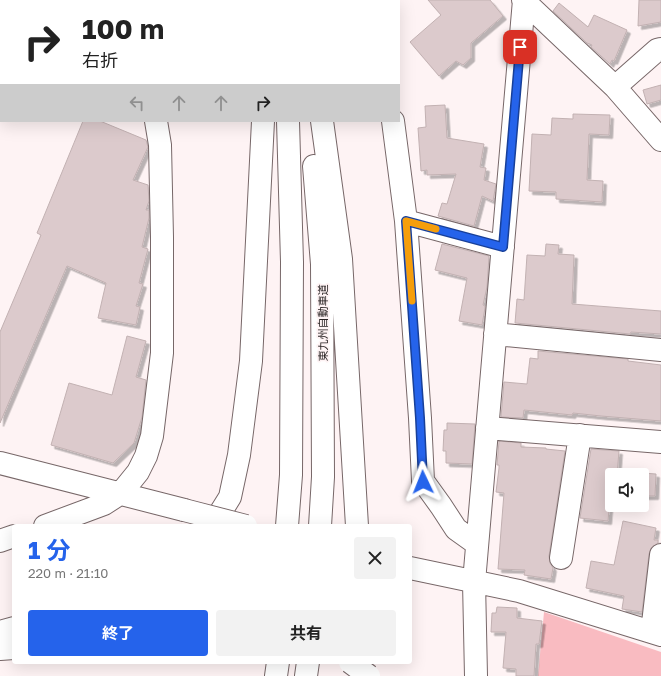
<!DOCTYPE html>
<html lang="ja">
<meta charset="utf-8">
<style>
body{margin:0;font-family:"Golos Text","Noto Sans JP",sans-serif;background:#f2f2f2;color:#222;height:100vh;display:flex;flex-direction:column;font-size:15px;white-space:nowrap}
*{box-sizing:border-box;margin:0}
p{font-size:13px;color:#767676}
.icon{flex:none;width:22px;height:22px;fill:none;stroke:currentColor;stroke-width:2;stroke-linecap:round;stroke-linejoin:round}
.map{position:relative;flex:1;overflow:hidden}
.side{position:absolute;left:12px;top:524px;width:400px;height:140px;display:flex;flex-direction:column;background:#fff;border-radius:4px;box-shadow:0 4px 16px #0002}
.side>*{flex:none}
.hud{position:absolute;left:0px;top:0px;width:400px;height:122px;box-shadow:0 4px 16px #0002;background:#fff;color:#222;overflow:hidden}
.buttons{position:absolute;left:605px;top:468px;display:grid;gap:8px}
.buttons a{display:grid;place-items:center;width:44px;height:44px;border-radius:4px;background:#fff;box-shadow:0 4px 16px #0002;font-size:20px}
.pin{position:absolute;display:grid;place-items:center;width:34px;height:34px;color:#fff;margin:-17px;border-radius:8px;box-shadow:0 2px 6px #0006}
.me{position:absolute;width:44px;margin:-22px;rotate:358deg;stroke-linejoin:round;filter:drop-shadow(0 0 3px #0008)}
.turn{display:flex;align-items:center;gap:14px;height:84px;padding:0 16px;font-size:18px}
.turn .icon{width:52px;height:52px;stroke-width:2.5}
.turn b{display:block;font-size:28px;line-height:34px}
.lanes{display:flex;align-items:center;height:38px;padding:0 16px;background:#0003;justify-content:center;gap:20px;direction:ltr}
.lanes .off{opacity:.35}
.round{display:grid;place-items:center;flex:none;width:42px;height:42px;border-radius:4px;background:#f2f2f2}
.headline{display:flex;align-items:center;justify-content:space-between;height:68px;padding:0 16px}
h1{font-size:24px;font-weight:700;line-height:30px;color:#2563eb}
.primary-button{display:flex;gap:8px;margin-top:auto;padding:8px 16px}
.primary-button a{flex:1;height:46px;border-radius:4px;background:#2563eb;color:#fff;font-size:16px;font-weight:700;line-height:46px;text-align:center}
.primary-button a+a{background:#f2f2f2;color:#222}
.map>svg:first-child{display:block}
</style>
<div class="map">
<svg width="661" height="676" viewBox="0 0 661 676">
<defs>
<filter id="shadow"><feDropShadow dx="3.5" dy="3.5" stdDeviation="0" flood-color="#0004"/></filter>
</defs>
<rect width="100%" height="100%" fill="#fef3f4"/>
<path fill="#f9bbc1" d="M 544,612 L 661,652 L 661,676 L 538,676 Z"/>
<path fill="#dccacc" stroke="#c2b1b2" filter="url(#shadow)" d="M 428,0 L 490,0 L 503,16 L 471,43 L 471,58 L 463,65 L 456,61 L 439,76 L 410,42 L 441,15 Z
M 639,0 L 661,0 L 661,22 L 638,26 Z
M 559,3 L 588,27 L 594,15 L 627,30 L 614,61 L 612,60 L 610,64 L 591,47 L 592,45 L 587,43 L 553,11 Z
M 661,85 L 661,100 L 647,104 L 643,90 Z
M 445,105 L 447,138 L 484,144 L 480,167 L 486,168 L 484,180 L 496,184 L 493,201 L 482,196 L 474,226 L 438,216 L 442,203 L 447,204 L 456,174 L 427,175 L 427,170 L 421,171 L 418,128 L 426,127 L 425,106 Z
M 573,114 L 610,115 L 609,135 L 589,134 L 587,180 L 603,181 L 602,202 L 556,199 L 556,192 L 529,191 L 532,134 L 551,135 L 552,118 L 573,119 Z
M 83,121 L 100,121 L 146,140 L 148,147 L 133,180 L 148,185 L 149,201 L 146,210 L 149,210 L 149,218 L 142,247 L 148,249 L 139,283 L 143,284 L 136,306 L 140,307 L 136,325 L 98,318 L 106,283 L 67,266 L 0,423 L 0,332 L 41,235 L 37,233 Z
M 442,244 L 489,256 L 487,287 L 483,305 L 485,306 L 485,308 L 482,325 L 459,321 L 467,278 L 435,270 Z
M 546,244 L 559,245 L 558,254 L 574,255 L 572,304 L 661,311 L 661,334 L 631,332 L 630,334 L 515,323 L 517,299 L 524,300 L 527,255 L 545,256 Z
M 127,336 L 146,341 L 136,377 L 146,380 L 142,417 L 134,443 L 113,463 L 51,445 L 69,383 L 112,395 Z
M 538,351 L 628,359 L 628,361 L 661,365 L 661,421 L 601,416 L 573,413 L 572,415 L 524,410 L 523,418 L 501,417 L 504,382 L 527,384 L 530,358 L 538,359 Z
M 447,423 L 475,424 L 472,464 L 446,463 L 446,451 L 443,451 L 444,430 L 447,430 Z
M 499,441 L 521,443 L 521,447 L 546,448 L 546,449 L 565,451 L 549,556 L 550,563 L 553,568 L 551,579 L 524,575 L 525,570 L 498,569 L 504,493 L 496,492 L 499,468 L 499,465 L 497,465 Z
M 591,449 L 619,451 L 617,475 L 612,475 L 608,521 L 580,518 Z
M 642,473 L 656,474 L 655,496 L 642,496 Z
M 623,521 L 656,528 L 654,540 L 658,540 L 658,543 L 651,548 L 649,554 L 642,612 L 622,609 L 624,596 L 586,588 L 591,561 L 614,565 Z
M 497,607 L 517,608 L 517,618 L 542,621 L 539,644 L 536,644 L 534,676 L 516,676 L 516,669 L 503,668 L 506,632 L 491,632 L 492,613 L 496,613 Z"/>
<g fill="none" stroke-linecap="round" stroke-linejoin="round">
<defs>
<path id="minor" d="M 141,0 L 141,1
M 377,0 L 377,1
M 523,0 L 615,87 L 661,140
M 615,87 L 657,50 L 661,49
M 393,121 L 406,221 L 420,418 L 423,481 L 441,506 L 456,529 L 477,544
M 406,221 L 503,247
M 495,334 L 661,350
M 487,428 L 661,442
M 0,463 L 184,510
M 45,526 L 104,504 L 121,493 L 138,472 L 146,456 L 152,436 L 162,353 L 162,237 L 160,145 L 156,121
M 0,541 L 14,536
M 561,558 L 580,435
M 410,568 L 519,591 L 661,635
M 652,632 L 661,555
M 476,676 L 474,582 L 524,0"/>
<path id="highway" d="M 258,0 L 258,1
M 275,0 L 275,1
M 305,0 L 305,1
M 322,121 L 341,259 L 357,526
M 314,166 L 322,264 L 323,477 L 320,526
M 212,526 L 230,497 L 239,455 L 251,361 L 263,121
M 287,526 L 291,475 L 292,262 L 288,121
M 0,632 L 14,628
M 0,649 L 14,648
M 276,676 L 278,662
M 306,676 L 308,662"/>
</defs>
<use href="#minor" stroke="#776768" stroke-width="24"/>
<use href="#highway" stroke="#776768" stroke-width="24"/>
<use href="#minor" stroke="#fff" stroke-width="22"/>
<use href="#highway" stroke="#fff" stroke-width="22"/>
<defs>
<path id="minor-bridge" d="M 184,510 L 246,526"/>
<path id="highway-bridge" d="M 350,662 L 369,676"/>
</defs>
<use href="#minor-bridge" stroke="#776768" stroke-width="24" stroke-linecap="butt"/>
<use href="#highway-bridge" stroke="#776768" stroke-width="24" stroke-linecap="butt"/>
<use href="#minor-bridge" stroke="#fff" stroke-width="22"/>
<use href="#highway-bridge" stroke="#fff" stroke-width="22"/>
</g>
<g fill="none" stroke-linecap="round" stroke-linejoin="round">
<defs>
<path id="route" d="M 423,482 L 420,418 L 406,221 L 503,247 L 520,47"/>
</defs>
<use href="#route" stroke="#184099" stroke-width="10"/>
<use href="#route" stroke="#2563eb" stroke-width="7"/>
<path stroke="#f59e0b" stroke-width="7" d="M 412,301 L 406,221 L 436,229"/>
</g>
<g text-anchor="middle" dominant-baseline="central" stroke-width="3.5" stroke-linejoin="round" paint-order="stroke">
<g font-size="11" fill="#292323" stroke="#fef3f4">
<text transform="translate(322 323) rotate(-90)">東九州自動車道</text>
</g>
</g>
</svg>
<div class="buttons">
<a><svg class="icon" aria-label="sound" viewBox="0 0 24 24"><path d="M4 9h4l5-4v14l-5-4H4zM17 9q2 3 0 6"/></svg></a>
</div>
<div class="pin" style="left:520px;top:47px;background:#d93025"><svg class="icon" aria-label="arrive" viewBox="0 0 24 24"><path d="M6 21V4h12l-3 4 3 4H6"/></svg></div>
<svg class="me" style="left:423px;top:482px" viewBox="-20 -20 40 40"><path d="M0-17L14 15 0 8-14 15z" fill="#2563eb" stroke="#fff" stroke-width="4"/></svg>
<div class="hud">
<div class="turn"><svg class="icon" aria-label="right" viewBox="0 0 24 24"><path d="M7 20v-9h11M14 6l5 5-5 5"/></svg><div><b>100 m</b>右折</div></div>
<div class="lanes"><svg class="icon off" aria-label="left" viewBox="0 0 24 24"><path d="M17 20v-9H6M10 6l-5 5 5 5"/></svg><svg class="icon off" aria-label="ahead" viewBox="0 0 24 24"><path d="M12 20V5M6 11l6-6 6 6"/></svg><svg class="icon off" aria-label="ahead" viewBox="0 0 24 24"><path d="M12 20V5M6 11l6-6 6 6"/></svg><svg class="icon" aria-label="right" viewBox="0 0 24 24"><path d="M7 20v-9h11M14 6l5 5-5 5"/></svg></div>
</div>
<section class="side">
<div class="headline"><div><h1>1 分</h1><p>220 m · 21:10</p></div><a class="round"><svg class="icon" aria-label="close" viewBox="0 0 24 24"><path d="M6 6l12 12M18 6L6 18"/></svg></a></div>
<div class="primary-button"><a>終了</a><a>共有</a></div>
</section>
</div>
